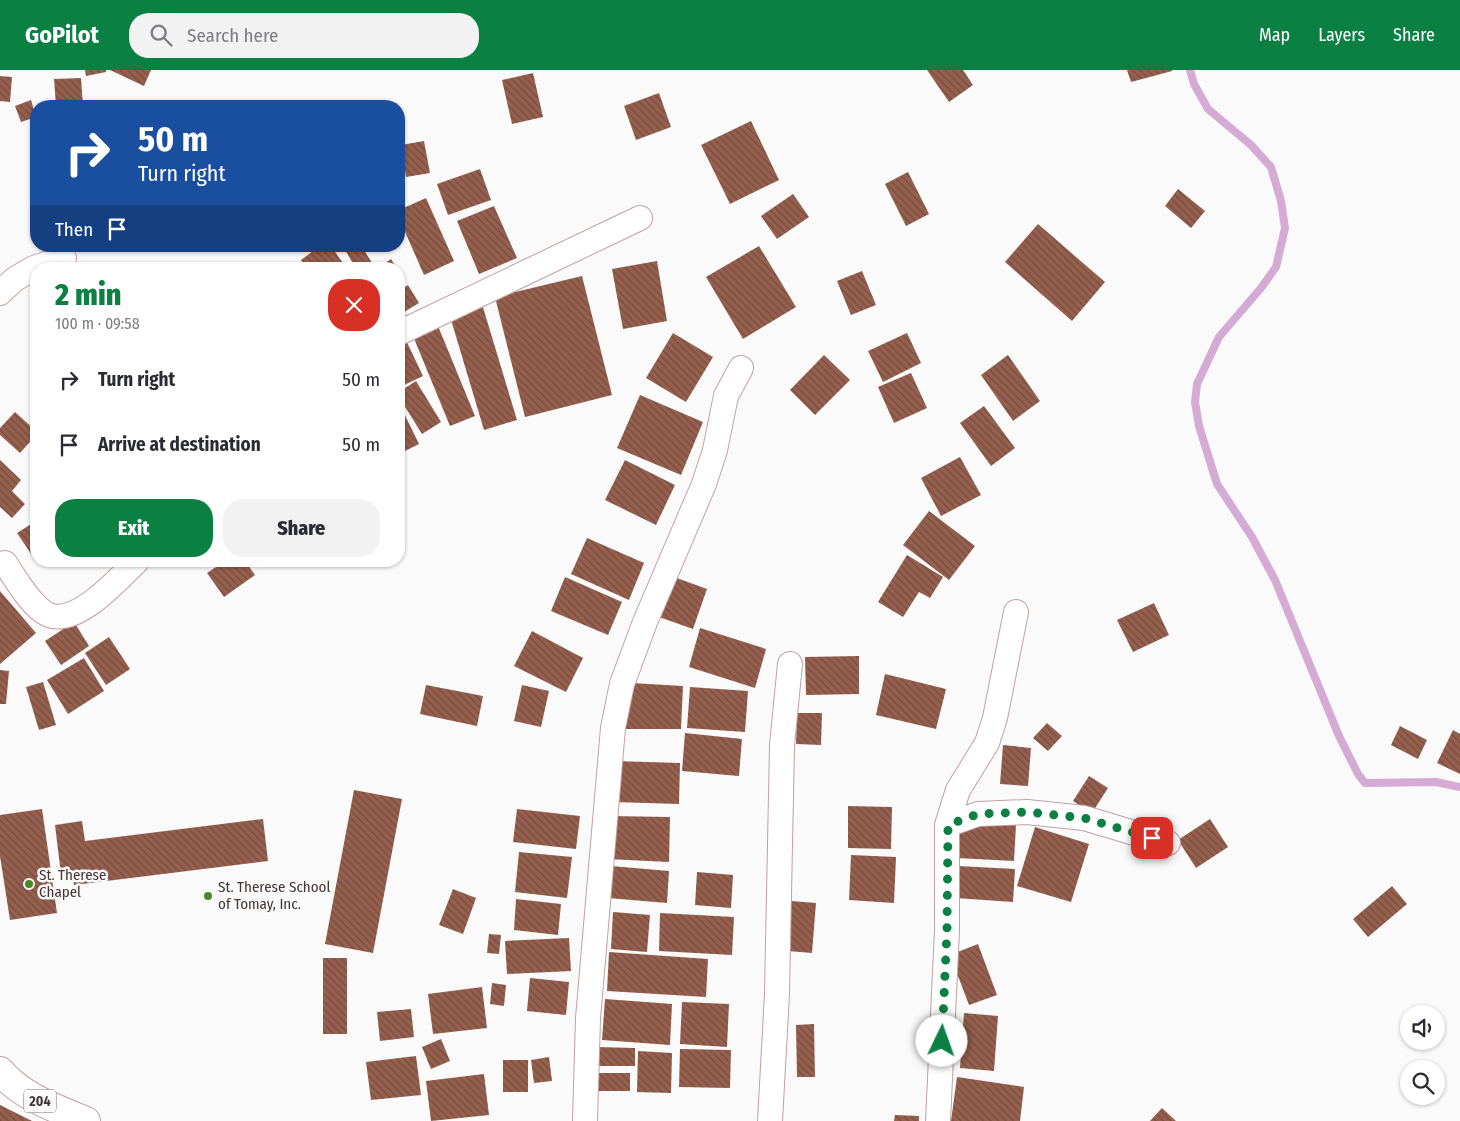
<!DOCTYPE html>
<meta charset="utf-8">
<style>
body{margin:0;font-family:"Fira Sans Condensed",sans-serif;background:#f2f2f3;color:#2b2b33;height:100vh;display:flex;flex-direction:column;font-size:19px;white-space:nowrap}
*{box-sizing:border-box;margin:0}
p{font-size:16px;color:#7c7c81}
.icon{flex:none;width:28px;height:28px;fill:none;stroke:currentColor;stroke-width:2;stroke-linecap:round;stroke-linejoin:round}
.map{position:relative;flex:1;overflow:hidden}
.drawer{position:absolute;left:30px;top:192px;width:375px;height:305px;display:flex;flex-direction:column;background:#fff;border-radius:20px;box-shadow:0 1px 4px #0004}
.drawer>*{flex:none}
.hud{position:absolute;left:30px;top:30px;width:375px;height:152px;border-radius:20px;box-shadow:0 1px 4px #0004;background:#1a4fa0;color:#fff;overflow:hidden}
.tools{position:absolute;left:1400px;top:935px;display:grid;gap:10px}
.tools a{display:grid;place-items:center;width:45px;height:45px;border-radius:50%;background:#fff;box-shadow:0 1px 4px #0004;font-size:25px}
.pin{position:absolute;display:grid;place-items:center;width:42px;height:42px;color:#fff;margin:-21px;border-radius:10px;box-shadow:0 2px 8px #0006}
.me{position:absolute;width:55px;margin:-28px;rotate:3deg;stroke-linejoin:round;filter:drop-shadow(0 0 4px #0008)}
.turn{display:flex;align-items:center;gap:18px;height:105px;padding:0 25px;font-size:22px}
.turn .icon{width:65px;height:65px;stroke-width:2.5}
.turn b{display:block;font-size:35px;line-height:42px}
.then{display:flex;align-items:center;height:48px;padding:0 25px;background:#0003;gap:10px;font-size:19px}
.round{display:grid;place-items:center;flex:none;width:52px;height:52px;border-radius:20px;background:#f2f2f3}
.overview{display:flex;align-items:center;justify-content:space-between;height:85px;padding:0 25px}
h1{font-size:30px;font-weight:800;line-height:38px;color:#0b8043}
.cta{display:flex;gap:10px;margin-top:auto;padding:10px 25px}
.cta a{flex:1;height:58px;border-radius:20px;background:#0b8043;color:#fff;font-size:20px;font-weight:800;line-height:58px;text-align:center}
.cta a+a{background:#f2f2f3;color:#2b2b33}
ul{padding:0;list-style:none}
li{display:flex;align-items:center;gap:15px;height:65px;padding:0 25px}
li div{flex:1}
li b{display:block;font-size:19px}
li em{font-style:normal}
header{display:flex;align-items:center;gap:30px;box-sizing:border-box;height:70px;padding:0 25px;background:#0b8043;color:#fff}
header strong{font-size:24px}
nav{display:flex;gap:28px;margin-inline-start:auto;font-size:18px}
.search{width:350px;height:45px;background:#f2f2f3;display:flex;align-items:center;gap:12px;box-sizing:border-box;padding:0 18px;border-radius:20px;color:#7c7c81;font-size:19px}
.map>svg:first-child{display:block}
</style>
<header>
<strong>GoPilot</strong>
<div class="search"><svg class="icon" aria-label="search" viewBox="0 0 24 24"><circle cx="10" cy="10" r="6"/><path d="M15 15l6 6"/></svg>Search here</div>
<nav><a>Map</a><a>Layers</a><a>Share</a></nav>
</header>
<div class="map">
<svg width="1460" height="1051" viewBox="0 0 1460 1051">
<defs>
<pattern id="building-back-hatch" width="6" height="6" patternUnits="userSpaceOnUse" patternTransform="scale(1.25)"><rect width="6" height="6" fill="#96604f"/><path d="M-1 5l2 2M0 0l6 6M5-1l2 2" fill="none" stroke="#764c3f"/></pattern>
</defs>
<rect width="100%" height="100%" fill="#fafafa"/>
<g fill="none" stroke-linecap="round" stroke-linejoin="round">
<path stroke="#d5aad5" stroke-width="8" d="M 1190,0 L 1194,14 L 1208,39 L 1251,75 L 1271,97 L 1281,131 L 1285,158 L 1276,197 L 1261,218 L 1219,267 L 1197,314 L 1195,332 L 1199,356 L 1217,414 L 1252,467 L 1275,510 L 1339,666 L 1358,704 L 1365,713 L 1436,712 L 1460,717"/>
</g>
<path fill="url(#building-back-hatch)" d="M 85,0 L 106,0 L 106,2 L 86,6 Z
M 110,0 L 151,0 L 144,16 Z
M 927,0 L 963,0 L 973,15 L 949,32 Z
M 1127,0 L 1172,0 L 1172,1 L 1131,12 Z
M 533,3 L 543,47 L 512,54 L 502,10 Z
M 0,6 L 12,7 L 10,32 L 0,31 Z
M 81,8 L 83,36 L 56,36 L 54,9 Z
M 659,23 L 671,57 L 636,70 L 624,36 Z
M 31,30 L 36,47 L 21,52 L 15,36 Z
M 751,51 L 779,110 L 730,134 L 701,75 Z
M 424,71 L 430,103 L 406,107 L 401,75 Z
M 480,99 L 491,130 L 448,145 L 437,114 Z
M 908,102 L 929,144 L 906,156 L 885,114 Z
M 1178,119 L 1205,141 L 1191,158 L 1165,136 Z
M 793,124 L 809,147 L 777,169 L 761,146 Z
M 426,128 L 454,191 L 424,205 L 399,148 L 399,140 Z
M 494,136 L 517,188 L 479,204 L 457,151 Z
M 1038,154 L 1105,212 L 1072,251 L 1005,192 Z
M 320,176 L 331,176 L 347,199 L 307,199 L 301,190 Z
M 343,176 L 371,176 L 364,180 L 372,193 L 362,199 L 356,199 Z
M 759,176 L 796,237 L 743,269 L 706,207 Z
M 391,189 L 397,199 L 376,199 Z
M 657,191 L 667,251 L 623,259 L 612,199 Z
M 862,201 L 876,235 L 851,245 L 837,211 Z
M 582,206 L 612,325 L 525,347 L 495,227 Z
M 408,215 L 419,233 L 399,245 L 399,221 Z
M 482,234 L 517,350 L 484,360 L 449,243 Z
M 438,256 L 475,346 L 450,356 L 413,266 Z
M 673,263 L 713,287 L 686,332 L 646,308 Z
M 907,263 L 921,293 L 883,312 L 868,281 Z
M 404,266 L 423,306 L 400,317 L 399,268 Z
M 824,285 L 850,310 L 815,345 L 790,320 Z
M 1008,285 L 1040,331 L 1013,351 L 981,305 Z
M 911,303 L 927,338 L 894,353 L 878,317 Z
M 416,311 L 441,352 L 422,364 L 399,327 L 399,322 Z
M 640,325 L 703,352 L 681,405 L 617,378 Z
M 399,333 L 419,374 L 399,384 Z
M 984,336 L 1015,378 L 991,396 L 960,353 Z
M 15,342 L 36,361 L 36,365 L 20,383 L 0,365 L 0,358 Z
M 960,387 L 981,425 L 941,446 L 921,408 Z
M 0,390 L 21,410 L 12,421 L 25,434 L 12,448 L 0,437 Z
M 625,390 L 675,415 L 656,455 L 605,430 Z
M 929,441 L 975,476 L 949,510 L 903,475 Z
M 36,451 L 36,491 L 17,463 Z
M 587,468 L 644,493 L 629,530 L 571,504 Z
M 907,485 L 943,507 L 930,528 L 919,522 L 903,547 L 878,532 Z
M 225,491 L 245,491 L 255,505 L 224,527 L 207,503 Z
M 565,507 L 622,532 L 608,565 L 551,541 Z
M 674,507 L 707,519 L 693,559 L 659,547 Z
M 0,521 L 36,563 L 0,594 Z
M 1154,533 L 1169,565 L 1133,582 L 1117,550 Z
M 74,552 L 89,576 L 61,595 L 45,571 Z
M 700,558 L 766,579 L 755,618 L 689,597 Z
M 532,561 L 583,588 L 566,622 L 514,596 Z
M 109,567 L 130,599 L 106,615 L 85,583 Z
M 859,586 L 859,624 L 806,625 L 805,587 Z
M 84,588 L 104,621 L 68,644 L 47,610 Z
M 0,600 L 9,601 L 6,634 L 0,634 Z
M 885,604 L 946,619 L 936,659 L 876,645 Z
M 43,612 L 56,655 L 39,660 L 26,617 Z
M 631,613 L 683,616 L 681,659 L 625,659 Z
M 426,615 L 483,626 L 477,656 L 420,644 Z
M 522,615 L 549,621 L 541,657 L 514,651 Z
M 690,617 L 748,621 L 745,662 L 687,658 Z
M 797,643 L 822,643 L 821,675 L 796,674 Z
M 1047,653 L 1062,666 L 1048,681 L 1033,668 Z
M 1400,656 L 1427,670 L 1418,689 L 1391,675 Z
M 1453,660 L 1460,664 L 1460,704 L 1437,693 Z
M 685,663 L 742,669 L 739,706 L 682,701 Z
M 1003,675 L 1031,678 L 1028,716 L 1000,714 Z
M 614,691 L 680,693 L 679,734 L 613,732 Z
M 1089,706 L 1108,718 L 1092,743 L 1073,731 Z
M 354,720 L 402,729 L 373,883 L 325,874 Z
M 848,736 L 892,737 L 891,779 L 848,778 Z
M 42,739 L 57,843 L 10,850 L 0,786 L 0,745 Z
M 517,739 L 580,746 L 576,779 L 513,772 Z
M 608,746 L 670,747 L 669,792 L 607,789 Z
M 263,749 L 268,791 L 74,815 L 72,803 L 61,804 L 55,755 L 82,751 L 85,771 Z
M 1210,749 L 1228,777 L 1196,798 L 1178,770 Z
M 958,753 L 1016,755 L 1014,791 L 957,788 Z
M 1035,757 L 1089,774 L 1071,832 L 1017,816 Z
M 519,782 L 572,787 L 567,828 L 515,822 Z
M 851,785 L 896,787 L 894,833 L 849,830 Z
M 611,796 L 669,801 L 667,833 L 608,828 Z
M 958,796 L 1015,799 L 1013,832 L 956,828 Z
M 697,802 L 733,805 L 731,838 L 695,835 Z
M 1392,816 L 1407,834 L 1368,867 L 1353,849 Z
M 453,819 L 476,828 L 463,864 L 439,855 Z
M 516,829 L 561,834 L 558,865 L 514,860 Z
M 791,831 L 816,833 L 812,883 L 788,881 Z
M 613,842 L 650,845 L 647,882 L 611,879 Z
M 660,843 L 734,847 L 732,885 L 659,881 Z
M 489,864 L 501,865 L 499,884 L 487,883 Z
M 569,868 L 571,901 L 507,904 L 505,871 Z
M 978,874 L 997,925 L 969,935 L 950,885 Z
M 609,882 L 708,889 L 706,927 L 607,921 Z
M 323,888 L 347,888 L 347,964 L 323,964 Z
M 530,908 L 569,912 L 566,945 L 527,941 Z
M 492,913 L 506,915 L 504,936 L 490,934 Z
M 482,917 L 487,958 L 433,964 L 428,924 Z
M 605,929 L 672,934 L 670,975 L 602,970 Z
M 682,932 L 729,934 L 727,977 L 680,974 Z
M 411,939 L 414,967 L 380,971 L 377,942 Z
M 964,943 L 998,946 L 994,1001 L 960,998 Z
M 814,954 L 815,1007 L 797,1007 L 796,955 Z
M 441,969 L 450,991 L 431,999 L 422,977 Z
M 597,977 L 635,978 L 635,996 L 597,996 Z
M 680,979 L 731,980 L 730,1018 L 679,1017 Z
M 638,981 L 672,983 L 671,1023 L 637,1022 Z
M 416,986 L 421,1025 L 371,1030 L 366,992 Z
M 549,987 L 552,1011 L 534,1013 L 531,990 Z
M 503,990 L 528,990 L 528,1022 L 503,1022 Z
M 595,1003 L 630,1003 L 630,1021 L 595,1021 Z
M 484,1004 L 489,1045 L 431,1051 L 426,1011 Z
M 957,1007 L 1024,1017 L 1020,1051 L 951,1051 Z
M 0,1035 L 32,1051 L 0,1051 Z
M 1162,1038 L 1176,1051 L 1150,1051 Z
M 895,1045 L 919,1046 L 919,1051 L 894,1051 Z"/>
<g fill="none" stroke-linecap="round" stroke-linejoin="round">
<defs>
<path id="minor" d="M 0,223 L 15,209 L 34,198 L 64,188
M 399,263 L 640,148
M 5,493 C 15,508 32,538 49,545 C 77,556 118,509 137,491
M 947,755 L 978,744 L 1027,742 L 1084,748 L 1168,773
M 585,1051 L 588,948 L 613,658 L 622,614 L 645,552 L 704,414 L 715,380 L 726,326 L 741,298
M 770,1051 L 777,924 L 782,675 L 790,594
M 938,1051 L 947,860 L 947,755 L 958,720 L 987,673 L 995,648 L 1016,542"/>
<path id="trunk" d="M 0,1001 C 22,1027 55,1038 86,1051"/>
</defs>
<use href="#minor" stroke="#c49fa1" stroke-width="26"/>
<use href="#trunk" stroke="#c49fa1" stroke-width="30"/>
<use href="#minor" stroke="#fff" stroke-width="24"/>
<use href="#trunk" stroke="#fff" stroke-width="28"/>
</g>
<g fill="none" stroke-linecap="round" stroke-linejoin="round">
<path stroke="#0b8043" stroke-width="9" stroke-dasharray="0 16.2" d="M 942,971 L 947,860 L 948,755 L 978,744 L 1027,742 L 1084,748 L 1152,768"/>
</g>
<g fill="#4c8725" stroke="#fafafa" stroke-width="2">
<circle cx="29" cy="814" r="5"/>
<circle cx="208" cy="826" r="5"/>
</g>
<g text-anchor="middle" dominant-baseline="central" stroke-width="5" stroke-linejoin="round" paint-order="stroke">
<rect fill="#fafafa" stroke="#7b7071" stroke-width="1" x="24" y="1019.5" width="32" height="23" rx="4"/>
<g font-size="14" font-weight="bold" fill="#453536">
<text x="40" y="1031">204</text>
</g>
<g font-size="15" fill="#453536" stroke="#fafafa" text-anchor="start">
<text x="39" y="805">St. Therese<tspan x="39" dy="17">Chapel</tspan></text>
<text x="218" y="817">St. Therese School<tspan x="218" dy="17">of Tomay, Inc.</tspan></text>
</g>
</g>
</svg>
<div class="tools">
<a><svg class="icon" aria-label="sound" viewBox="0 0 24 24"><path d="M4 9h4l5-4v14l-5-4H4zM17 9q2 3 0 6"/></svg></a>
<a><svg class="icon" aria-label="search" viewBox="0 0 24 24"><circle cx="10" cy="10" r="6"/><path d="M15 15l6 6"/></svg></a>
</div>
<div class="pin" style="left:1152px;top:768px;background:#d93025"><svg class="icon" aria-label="arrive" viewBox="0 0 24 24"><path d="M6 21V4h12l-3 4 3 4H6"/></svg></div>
<svg class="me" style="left:942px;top:971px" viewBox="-20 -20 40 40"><circle r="19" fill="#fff"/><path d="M0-13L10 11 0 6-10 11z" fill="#0b8043"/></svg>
<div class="hud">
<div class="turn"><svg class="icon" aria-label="right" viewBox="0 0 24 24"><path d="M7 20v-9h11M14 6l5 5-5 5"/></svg><div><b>50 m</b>Turn right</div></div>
<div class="then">Then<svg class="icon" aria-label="arrive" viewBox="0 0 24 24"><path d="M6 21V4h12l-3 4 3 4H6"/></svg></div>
</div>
<section class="drawer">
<div class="overview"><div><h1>2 min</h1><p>100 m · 09:58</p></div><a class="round" style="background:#d93025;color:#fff"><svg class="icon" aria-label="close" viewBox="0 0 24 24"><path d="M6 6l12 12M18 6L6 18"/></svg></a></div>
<ul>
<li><svg class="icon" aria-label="right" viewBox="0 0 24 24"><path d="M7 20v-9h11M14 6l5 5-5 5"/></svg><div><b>Turn right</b></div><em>50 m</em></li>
<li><svg class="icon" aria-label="arrive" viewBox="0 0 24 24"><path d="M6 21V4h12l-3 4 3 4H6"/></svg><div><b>Arrive at destination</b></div><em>50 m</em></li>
</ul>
<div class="cta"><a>Exit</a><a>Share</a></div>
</section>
</div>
